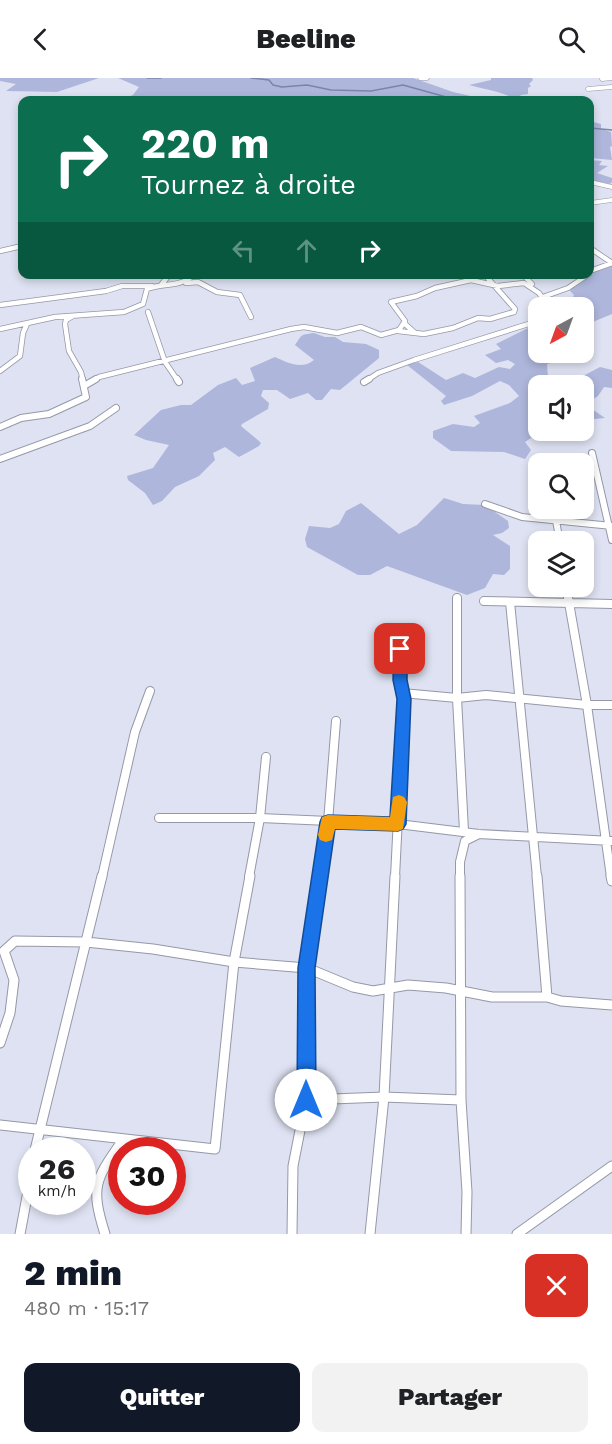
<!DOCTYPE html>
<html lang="fr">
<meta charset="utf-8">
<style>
body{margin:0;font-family:"Work Sans",sans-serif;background:#f2f2f2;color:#202124;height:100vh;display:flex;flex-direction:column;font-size:22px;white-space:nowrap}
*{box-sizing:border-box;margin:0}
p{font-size:20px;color:#757577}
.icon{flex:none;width:33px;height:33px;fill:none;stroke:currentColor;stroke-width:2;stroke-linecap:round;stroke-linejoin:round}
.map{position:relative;height:1156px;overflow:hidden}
.panel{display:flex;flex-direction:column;background:#fff;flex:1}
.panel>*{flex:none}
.top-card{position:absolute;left:18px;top:18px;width:576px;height:183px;border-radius:12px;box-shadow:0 3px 9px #0003;background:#0b6e4f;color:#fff;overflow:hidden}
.needle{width:39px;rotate:221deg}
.tools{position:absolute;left:528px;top:219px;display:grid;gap:12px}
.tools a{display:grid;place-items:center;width:66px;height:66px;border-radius:12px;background:#fff;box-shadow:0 3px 9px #0003;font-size:30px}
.speed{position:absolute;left:18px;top:1059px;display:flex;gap:12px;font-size:30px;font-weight:700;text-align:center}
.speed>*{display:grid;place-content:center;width:78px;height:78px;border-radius:50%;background:#fff;box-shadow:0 3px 9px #0003;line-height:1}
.speed small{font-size:15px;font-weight:400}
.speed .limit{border:9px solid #d22;background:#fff;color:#111}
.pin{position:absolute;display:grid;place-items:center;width:51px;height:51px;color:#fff;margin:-26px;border-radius:12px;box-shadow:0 3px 9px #0006}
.me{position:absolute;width:66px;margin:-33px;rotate:0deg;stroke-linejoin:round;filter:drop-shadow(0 0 4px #0008)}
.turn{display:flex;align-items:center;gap:21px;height:126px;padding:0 24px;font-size:27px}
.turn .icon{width:78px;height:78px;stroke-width:2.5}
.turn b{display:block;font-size:42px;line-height:51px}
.lanes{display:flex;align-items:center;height:57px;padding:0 24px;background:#0003;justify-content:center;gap:30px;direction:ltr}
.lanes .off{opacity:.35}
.round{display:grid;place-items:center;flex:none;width:63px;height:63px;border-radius:12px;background:#f2f2f2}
.head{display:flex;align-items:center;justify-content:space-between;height:102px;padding:0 24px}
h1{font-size:36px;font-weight:800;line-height:45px;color:#111827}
.button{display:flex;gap:12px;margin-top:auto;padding:12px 24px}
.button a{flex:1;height:69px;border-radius:12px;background:#111827;color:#fff;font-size:24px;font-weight:800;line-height:69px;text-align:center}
.button a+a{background:#f2f2f2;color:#202124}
header{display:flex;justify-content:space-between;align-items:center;height:78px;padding:0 24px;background:#fff;font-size:27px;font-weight:800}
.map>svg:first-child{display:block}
</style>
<header><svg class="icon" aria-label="back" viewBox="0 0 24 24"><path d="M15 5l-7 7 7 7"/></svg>Beeline<svg class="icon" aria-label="search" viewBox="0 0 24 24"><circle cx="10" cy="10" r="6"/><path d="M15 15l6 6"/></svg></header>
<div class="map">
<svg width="612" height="1156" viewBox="0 0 612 1156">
<rect width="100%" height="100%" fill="#dfe2f2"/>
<path fill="#aeb6db" d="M 0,0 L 99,0 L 57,14 L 6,13 L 16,6 L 0,3 Z
M 118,0 L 413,0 L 453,14 L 488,22 L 293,22 L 219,19 L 207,22 L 119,22 L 133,17 L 139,9 Z
M 491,0 L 532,0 L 533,2 L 529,6 L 531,8 L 528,10 L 528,16 L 521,17 L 517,22 C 504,14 484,11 469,7 L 491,2 Z
M 590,43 L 601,46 L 601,51 L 611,54 L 612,68 L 610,69 L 612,82 L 590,80 Z
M 590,82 L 602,83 L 599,87 L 608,88 L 597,95 L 612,100 L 612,104 L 610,106 L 590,102 Z
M 612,187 L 612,236 L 588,246 L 584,259 L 584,230 L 554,229 C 563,227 571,227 574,217 L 570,213 C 575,204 588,204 592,193 Z
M 538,245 L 538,274 L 570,275 L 565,281 L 547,286 L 548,300 L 565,307 L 538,308 L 538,352 L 567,353 C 554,361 546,363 531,360 L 525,364 L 531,372 L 525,381 L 504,374 L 451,373 L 433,360 L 433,353 L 453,346 L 474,349 L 480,345 L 474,338 L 510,325 L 519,318 L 509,307 L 500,303 L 472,318 L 444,327 L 441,323 L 446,318 L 407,287 L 418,284 L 446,302 L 463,295 L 475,300 L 499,289 L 510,291 L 515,286 L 508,282 L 496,285 L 485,277 L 501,271 L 496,266 Z
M 314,255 L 325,259 L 335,259 L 343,264 L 366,266 L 379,272 L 379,280 L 340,312 L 331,311 L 322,322 L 316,322 L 308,315 L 290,321 L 277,312 L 263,312 L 261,318 L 269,325 L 268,331 L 242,346 L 241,348 L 259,363 L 261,365 L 259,368 L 239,379 L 225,369 L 213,375 L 215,382 L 199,398 L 175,409 L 162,423 L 153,427 L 145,415 L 128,402 L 127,398 L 153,390 L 169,367 L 146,362 L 134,357 L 161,332 L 181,327 L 191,327 L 218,307 L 236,300 L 242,307 L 255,303 L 250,290 L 275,279 C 288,285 302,292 314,282 L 295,267 C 303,256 299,257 314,255 Z
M 600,289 L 612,292 L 612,310 L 604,309 L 598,318 L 590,323 L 589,329 L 605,340 L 584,342 L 584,308 L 575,307 L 583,298 Z
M 444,420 L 463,426 L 485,427 L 508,443 L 509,450 L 502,455 L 493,457 L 510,468 L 510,491 L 504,497 L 493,496 L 485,510 L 467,517 L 387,488 L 370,497 L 358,497 L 307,469 L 305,461 L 309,448 L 330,450 L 339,446 L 346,433 L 361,425 L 399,456 L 417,447 Z"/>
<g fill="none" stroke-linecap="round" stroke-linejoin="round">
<path stroke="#7c84ac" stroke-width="1.5" d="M 147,0 L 161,0
M 251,0 L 269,2 L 273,7 L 282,9 L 307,7 L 331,12 L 371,13 L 403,7 L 457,22
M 590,50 L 612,52"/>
<defs>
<path id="minor-far4" d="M 420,0 L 427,0
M 602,1 L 612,0
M 588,11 L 612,9
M 590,104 L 612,109
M 590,125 L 612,122"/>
<path id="minor-far3" d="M 590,170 L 612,185
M 0,173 L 22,168
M 590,193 L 612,185
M 522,196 L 532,206
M 186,205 L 198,204 L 217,214 L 240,217 L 251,239
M 161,207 L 170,196
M 543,219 L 568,210 L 589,196
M 0,227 L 106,213 L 122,208 L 152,208
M 148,234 L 165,284 L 178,303
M 73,238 L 66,242 L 65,246 L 69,273 L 81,294 L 83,303
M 0,251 L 55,239 L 124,234 L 143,226 L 147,211 C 162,205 177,209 190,200 L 190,196
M 398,253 L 415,255 L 404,245
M 415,255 L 424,256 L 453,250 L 478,240 L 490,241 L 514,234 L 515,231 L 484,196
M 0,293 L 20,278 L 23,255 L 27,246
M 93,303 L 99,299 L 291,251 L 304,249 L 337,255 L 361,249 L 381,257 L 399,252 L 405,243 L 391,224 L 417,218 L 435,210 L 471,202 L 498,208 L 524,205 L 539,215 L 549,230
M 366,303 L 378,295 L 414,282 L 538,243"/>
<path id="minor-far2" d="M 177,301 L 179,304
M 364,304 L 369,301
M 84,308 L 96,301
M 0,349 L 21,340 L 49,336 L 86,319 L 82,301
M 592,375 L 612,462
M 0,381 L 90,348 L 116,330
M 485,426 L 522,439 L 612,448
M 556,443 L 560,464
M 566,508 L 568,520"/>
<path id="minor-far1" d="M 568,519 L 587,627 L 611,799
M 457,520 L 457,620 L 464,753
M 484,523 L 612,526
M 510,524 L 537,799
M 402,615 L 457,620 L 486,617 L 587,627 L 612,627
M 159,740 L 260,740 L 398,746 L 479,756 L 612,763
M 102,799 L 135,654 L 150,613
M 249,799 L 260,740 L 266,679
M 320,799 L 328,744 L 336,643
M 395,799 L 404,621 L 400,602 L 400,571
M 460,799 L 460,784 L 465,763 L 479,756"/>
<path id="minor" d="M 460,798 L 461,1022 L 467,1114 L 466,1156
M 537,798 L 547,919
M 611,798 L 612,803
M 0,965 L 10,935 L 14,902 L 4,873 L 15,863 L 86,864 L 153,871 L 234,884 L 307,890 L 353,909 L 373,913 L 408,907 L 446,910 L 492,919 L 547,919 L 561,923 L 612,927
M 306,1022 L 384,1019 L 461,1022
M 0,1047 L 215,1071 L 234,884 L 250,798
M 35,1072 L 102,798
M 20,1156 L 32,1092
M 105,1156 C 90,1108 95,1102 123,1062
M 292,1156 L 293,1088 L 306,1022 L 307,890 L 320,798
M 370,1156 L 384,1019 L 395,798
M 517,1156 L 612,1088"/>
</defs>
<use href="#minor-far4" stroke="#9598a7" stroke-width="5"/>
<use href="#minor-far3" stroke="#9598a7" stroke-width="6"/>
<use href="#minor-far2" stroke="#9598a7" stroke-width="8"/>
<use href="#minor-far1" stroke="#9598a7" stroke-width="10"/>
<use href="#minor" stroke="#9598a7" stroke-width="11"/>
<use href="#minor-far4" stroke="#fff" stroke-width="4"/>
<use href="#minor-far3" stroke="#fff" stroke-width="4.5"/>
<use href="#minor-far2" stroke="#fff" stroke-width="6"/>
<use href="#minor-far1" stroke="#fff" stroke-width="8"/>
<use href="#minor" stroke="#fff" stroke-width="9"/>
</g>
<path fill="#1a73e8" stroke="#114b97" stroke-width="1.5" d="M 400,565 L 407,571 L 407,602 L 411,621 L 406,746 L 403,751 L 398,753 L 335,751 L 315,890 L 316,1022 L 313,1029 L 306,1032 L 299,1029 L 297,1022 L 298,890 L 320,744 L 322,739 L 328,737 L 390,739 L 397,621 L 393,602 L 394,571 Z"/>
<path fill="#f59e0b" d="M 399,717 L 404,719 L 407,724 L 403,751 L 398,753 L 335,751 L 332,762 L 326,764 L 320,762 L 318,757 L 322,739 L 328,737 L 390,739 L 393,719 Z"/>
</svg>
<div class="tools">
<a><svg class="needle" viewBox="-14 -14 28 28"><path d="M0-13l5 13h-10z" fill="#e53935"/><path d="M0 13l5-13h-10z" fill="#757577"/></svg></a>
<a><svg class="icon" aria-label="sound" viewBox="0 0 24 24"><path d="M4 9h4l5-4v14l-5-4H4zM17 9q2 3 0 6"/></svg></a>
<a><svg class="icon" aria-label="search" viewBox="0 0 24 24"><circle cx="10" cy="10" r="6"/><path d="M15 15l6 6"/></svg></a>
<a><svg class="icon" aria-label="layers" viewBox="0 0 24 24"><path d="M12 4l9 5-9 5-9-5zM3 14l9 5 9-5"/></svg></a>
</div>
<div class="speed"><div>26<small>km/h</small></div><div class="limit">30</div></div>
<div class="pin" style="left:400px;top:571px;background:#d93025"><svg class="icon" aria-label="arrive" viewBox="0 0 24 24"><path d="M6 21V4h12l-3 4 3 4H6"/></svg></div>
<svg class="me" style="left:306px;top:1022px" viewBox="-20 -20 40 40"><circle r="19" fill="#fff"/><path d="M0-13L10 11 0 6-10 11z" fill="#1a73e8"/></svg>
<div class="top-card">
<div class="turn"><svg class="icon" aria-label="right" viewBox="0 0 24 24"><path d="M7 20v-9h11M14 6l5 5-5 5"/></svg><div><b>220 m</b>Tournez à droite</div></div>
<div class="lanes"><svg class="icon off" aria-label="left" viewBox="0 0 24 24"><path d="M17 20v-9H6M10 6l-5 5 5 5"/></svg><svg class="icon off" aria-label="ahead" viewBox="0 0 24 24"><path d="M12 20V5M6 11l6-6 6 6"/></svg><svg class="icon" aria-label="right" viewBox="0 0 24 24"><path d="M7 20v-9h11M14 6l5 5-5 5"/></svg></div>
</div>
</div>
<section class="panel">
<div class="head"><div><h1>2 min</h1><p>480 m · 15:17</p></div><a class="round" style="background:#d93025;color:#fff"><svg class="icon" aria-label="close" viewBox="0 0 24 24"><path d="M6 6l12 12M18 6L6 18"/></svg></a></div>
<div class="button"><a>Quitter</a><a>Partager</a></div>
</section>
